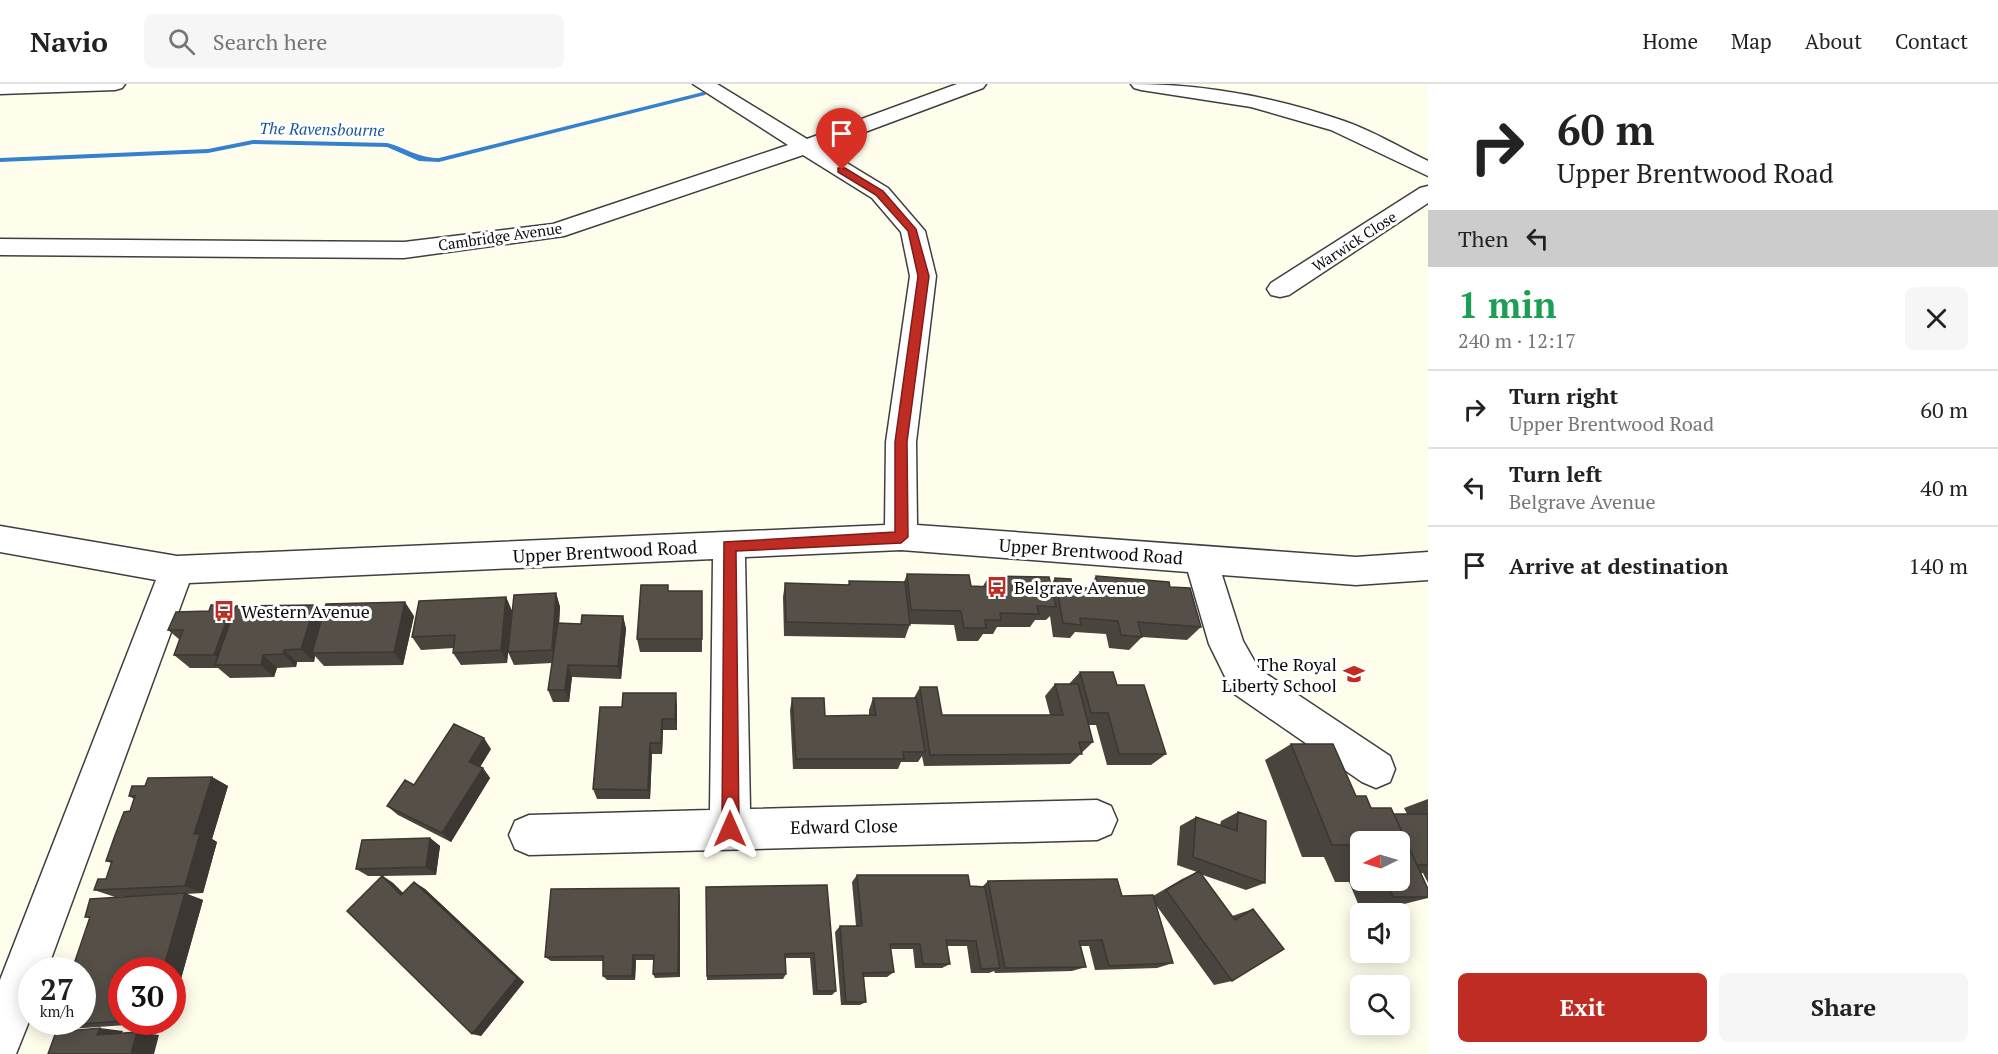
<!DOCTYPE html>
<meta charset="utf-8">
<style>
body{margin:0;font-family:"PT Serif",serif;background:#f6f6f6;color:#222;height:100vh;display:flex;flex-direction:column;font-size:22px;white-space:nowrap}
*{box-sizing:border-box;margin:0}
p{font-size:20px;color:#767676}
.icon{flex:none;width:33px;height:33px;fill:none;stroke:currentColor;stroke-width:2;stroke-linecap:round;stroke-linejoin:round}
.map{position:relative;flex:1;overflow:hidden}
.panel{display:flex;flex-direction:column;background:#fff;width:570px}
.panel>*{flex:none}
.guide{background:#fff;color:#222;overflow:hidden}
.needle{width:39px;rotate:265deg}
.buttons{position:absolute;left:1350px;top:747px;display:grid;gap:12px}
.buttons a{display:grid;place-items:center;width:60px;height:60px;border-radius:9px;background:#fff;box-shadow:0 3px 15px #0003;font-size:30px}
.speed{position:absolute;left:18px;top:873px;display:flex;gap:12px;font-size:30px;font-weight:700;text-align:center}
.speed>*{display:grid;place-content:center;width:78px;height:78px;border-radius:50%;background:#fff;box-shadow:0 3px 15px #0003;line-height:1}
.speed small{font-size:15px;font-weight:400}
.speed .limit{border:9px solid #d22;background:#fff;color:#111}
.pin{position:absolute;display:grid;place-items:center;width:51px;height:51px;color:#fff;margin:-62px -26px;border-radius:50% 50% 50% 0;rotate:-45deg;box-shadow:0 0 6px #0007}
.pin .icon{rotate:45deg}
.me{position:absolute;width:66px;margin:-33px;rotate:0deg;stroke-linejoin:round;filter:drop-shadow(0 0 4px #0008)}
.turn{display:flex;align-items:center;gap:21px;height:126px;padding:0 30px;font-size:27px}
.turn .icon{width:78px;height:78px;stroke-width:2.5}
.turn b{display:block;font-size:42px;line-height:51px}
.then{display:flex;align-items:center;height:57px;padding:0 30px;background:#0003;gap:12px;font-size:22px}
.round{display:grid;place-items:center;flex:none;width:63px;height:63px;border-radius:9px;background:#f6f6f6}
.head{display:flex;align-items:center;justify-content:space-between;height:102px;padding:0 30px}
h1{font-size:36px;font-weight:700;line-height:45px;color:#1e9e55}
.button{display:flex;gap:12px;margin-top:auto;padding:12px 30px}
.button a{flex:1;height:69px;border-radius:9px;background:#be2c23;color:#fff;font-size:24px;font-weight:700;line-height:69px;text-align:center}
.button a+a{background:#f6f6f6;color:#222}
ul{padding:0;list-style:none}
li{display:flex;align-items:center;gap:18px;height:78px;padding:0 30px;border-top:2px solid #e0e0e0}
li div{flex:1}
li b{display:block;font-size:22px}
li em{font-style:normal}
header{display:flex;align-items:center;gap:36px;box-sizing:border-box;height:84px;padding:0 30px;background:#fff;border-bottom:2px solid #e0e0e0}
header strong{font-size:28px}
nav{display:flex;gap:33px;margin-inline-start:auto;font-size:21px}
.search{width:420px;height:54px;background:#f6f6f6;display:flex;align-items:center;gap:15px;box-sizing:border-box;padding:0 21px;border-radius:9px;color:#767676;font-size:22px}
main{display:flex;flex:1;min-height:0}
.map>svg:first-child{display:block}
</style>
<header>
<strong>Navio</strong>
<div class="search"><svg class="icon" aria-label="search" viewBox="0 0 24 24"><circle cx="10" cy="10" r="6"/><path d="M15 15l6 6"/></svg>Search here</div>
<nav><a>Home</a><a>Map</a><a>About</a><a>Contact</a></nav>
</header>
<main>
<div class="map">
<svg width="1428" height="970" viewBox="0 0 1428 970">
<rect width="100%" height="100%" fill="#fffdeb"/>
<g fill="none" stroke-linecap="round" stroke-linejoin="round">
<path fill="#3581cf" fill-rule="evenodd" d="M 703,8 L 706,10 L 705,11 L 439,78 L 419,77 L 387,63 L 253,60 L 208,69 L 0,78 L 0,74 L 208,65 L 253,56 L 387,59 C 407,64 417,74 439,74 Z"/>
<defs>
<path id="minor" d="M 0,0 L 125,0 L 122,4 L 115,6 L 0,10 Z
M 693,0 L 717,0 L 807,55 L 957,0 L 986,0 L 983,4 L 822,64 L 888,104 L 925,147 L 936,192 L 916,358 L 917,441 L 1356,473 L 1428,468 L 1428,496 L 1356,501 L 1222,491 L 1243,557 L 1259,585 L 1390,672 L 1395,685 L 1390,698 L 1376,704 L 1362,698 L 1233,609 L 1209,560 L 1188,488 L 901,466 L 745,473 L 750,725 L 1097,716 L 1111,722 L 1117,736 L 1111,750 L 1097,756 L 529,771 L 515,765 L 509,751 L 515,737 L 529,731 L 710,726 L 713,475 L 189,499 L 47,886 L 32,886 L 32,930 L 16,970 L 0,970 L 0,896 L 156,496 L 0,468 L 0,442 L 177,472 L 885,441 L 886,358 L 910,192 L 901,148 L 872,114 L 803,71 L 564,152 L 404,174 L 0,171 L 0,155 L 404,158 L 553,140 L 788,61 Z
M 1131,0 C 1204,0 1275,13 1344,37 C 1373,47 1401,64 1428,77 L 1428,92 L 1331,46 L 1251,23 L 1141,6 L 1134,4 Z
M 1428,102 L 1428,119 L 1289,211 L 1280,213 L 1271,211 L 1267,205 L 1271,199 L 1420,104 Z"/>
</defs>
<use href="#minor" stroke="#3f3f3f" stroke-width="3"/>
<use href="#minor" fill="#fff" fill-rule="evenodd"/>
</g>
<path fill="#49443e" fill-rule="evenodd" d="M 907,490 L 971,502 L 983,502 L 989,492 L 1051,501 L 1055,494 L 1072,503 L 1088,504 L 1096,492 L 1170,503 L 1201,543 L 1187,556 L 1142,553 L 1129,566 L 1109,564 L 1106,550 L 1075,548 L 1070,554 L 1053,553 L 1050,532 L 1046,536 L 1035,536 L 1030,543 L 997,543 L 993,550 L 983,550 L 978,557 L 957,557 L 954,541 L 910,540 L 905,554 L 784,552 L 783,513 L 785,499 L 848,501 L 849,497 L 904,498 Z
M 668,501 L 668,507 L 702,521 L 702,568 L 640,568 L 637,555 Z
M 556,509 L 560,523 L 559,539 L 581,540 L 623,532 L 626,545 L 621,595 L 572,593 L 569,618 L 553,618 L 548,606 L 552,579 L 514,581 L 508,568 Z
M 506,513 L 512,527 L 507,579 L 461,581 L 453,569 L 454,564 L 421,566 L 412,553 Z
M 232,521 L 236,524 L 323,531 L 414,532 L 403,581 L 324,582 L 315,572 L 314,578 L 297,578 L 296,583 L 277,584 L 274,593 L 230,594 L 218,584 L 190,584 L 174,571 L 180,556 L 168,546 L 209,527 Z
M 1080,588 L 1117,601 L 1166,670 L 1151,681 L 1107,681 L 1096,641 L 1089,641 L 1093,658 L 1070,680 L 924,682 L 922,672 L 918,678 L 901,678 L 898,685 L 793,685 L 790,626 L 792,614 L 825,632 L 869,631 L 869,626 L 873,614 L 914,614 L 920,603 L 942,631 L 1050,631 L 1045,612 L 1055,600 L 1069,600 Z
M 677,621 L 677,646 L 663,646 L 662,670 L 652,670 L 650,715 L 597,715 L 593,705 L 622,623 Z
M 1291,660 L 1371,724 L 1394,730 L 1407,730 L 1404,724 L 1428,715 L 1428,799 L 1423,789 L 1420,789 L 1428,805 L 1428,814 L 1396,822 L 1359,822 L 1349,798 L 1335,798 L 1324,773 L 1302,773 L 1265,676 ZM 1360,758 L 1400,796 L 1360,796 Z
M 491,665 L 480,683 L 483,684 L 490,694 L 451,758 L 398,731 L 387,722 L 414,701 Z
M 212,693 L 228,702 L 212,755 L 217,758 L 203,809 L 186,810 L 203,816 L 172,927 L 172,886 L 122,886 L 122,938 L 168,938 L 70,945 L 45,943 L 82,938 L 89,834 L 85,833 L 163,811 L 115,813 L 94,806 L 106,795 L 111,779 L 106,777 L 130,727 L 134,715 L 129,712 L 145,702 Z
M 1238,728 L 1265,799 L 1246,806 L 1200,790 L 1232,832 L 1253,825 L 1232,897 L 1214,901 L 1156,821 L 1173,879 L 1157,884 L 1095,886 L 1089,862 L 1081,862 L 1086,883 L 1072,887 L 995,889 L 994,887 L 989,889 L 971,889 L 967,862 L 947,862 L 950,880 L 942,884 L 915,884 L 913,865 L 891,865 L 894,888 L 887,893 L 864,893 L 866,918 L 860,921 L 841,921 L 835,848 L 840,842 L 856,842 L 852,798 L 857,791 L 970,802 L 982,803 L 988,797 L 1122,812 L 1153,812 L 1182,795 L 1197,788 L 1177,781 L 1180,742 L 1196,733 L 1220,741 L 1221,737 Z
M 430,754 L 440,762 L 436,791 L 383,792 L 393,799 L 403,809 L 414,798 L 425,805 L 524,898 L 481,952 L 382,792 L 368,792 L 356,785 Z
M 827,801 L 836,907 L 832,911 L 813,911 L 810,874 L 785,874 L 786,890 L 783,895 L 707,896 L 706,803 Z
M 680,811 L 680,893 L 655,894 L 653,890 L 654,876 L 636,876 L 635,896 L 607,896 L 603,892 L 603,877 L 551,877 L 545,873 Z"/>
<path fill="#3c3732" d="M 556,509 L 560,523 L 557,579 L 552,566 Z
M 506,513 L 512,527 L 507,579 L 501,566 Z
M 405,518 L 414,532 L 403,581 L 394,568 Z
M 232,521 L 246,534 L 226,581 L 214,571 Z
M 315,521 L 326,534 L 312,569 L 315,572 L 314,578 L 301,565 Z
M 623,532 L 626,545 L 621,595 L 618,582 Z
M 284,566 L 297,578 L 296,583 L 283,570 Z
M 263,571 L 277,584 L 274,593 L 261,581 Z
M 568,581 L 572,593 L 569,618 L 565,606 Z
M 676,609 L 677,621 L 677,646 L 675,635 Z
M 662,635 L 663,646 L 662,670 L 661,659 Z
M 484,654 L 491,665 L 477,688 L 469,678 Z
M 650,659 L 652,670 L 650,715 L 648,706 Z
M 483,684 L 490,694 L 451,758 L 442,749 Z
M 212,693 L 228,702 L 212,755 L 217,758 L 203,809 L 185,802 L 194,750 Z
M 430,754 L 440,762 L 436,791 L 426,783 Z
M 382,792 L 393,799 L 412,818 L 401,811 Z
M 414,798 L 425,805 L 524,898 L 481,952 L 472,950 Z
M 679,804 L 680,811 L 680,893 L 678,889 Z
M 185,809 L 203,816 L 172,927 L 172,886 L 163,886 Z
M 633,871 L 636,876 L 635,896 L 632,892 Z
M 100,944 L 123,947 L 120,953 L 97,951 Z
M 137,948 L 159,951 L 154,970 L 131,970 Z"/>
<path fill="#554f48" stroke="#3c3732" stroke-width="1.5" d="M 907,490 L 969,491 L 971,502 L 991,503 L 989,492 L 1049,493 L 1056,523 L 1037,522 L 1039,530 L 1000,529 L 1001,536 L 985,536 L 986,544 L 964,544 L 961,527 L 911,526 Z
M 1096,492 L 1169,498 L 1170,503 L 1190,504 L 1201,543 L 1138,538 L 1142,553 L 1121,551 L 1118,537 L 1080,534 L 1081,541 L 1063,539 L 1055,494 L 1071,495 L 1072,503 L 1098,505 Z
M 849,497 L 905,498 L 910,541 L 786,538 L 785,499 L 850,501 Z
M 641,501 L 668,501 L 668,507 L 702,507 L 702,555 L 637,555 Z
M 556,509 L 552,566 L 508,568 L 514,511 Z
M 506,513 L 501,566 L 453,569 L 455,551 L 412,553 L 419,517 Z
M 405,518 L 394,568 L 312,569 L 326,520 Z
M 211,521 L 232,521 L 214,571 L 174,571 L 183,546 L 168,546 L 176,528 L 209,527 Z
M 315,521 L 301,565 L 284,566 L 283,570 L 263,571 L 261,581 L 215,581 L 236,522 Z
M 582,531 L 623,532 L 618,582 L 568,581 L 565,606 L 548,606 L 558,539 L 581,540 Z
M 1080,588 L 1113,588 L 1117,601 L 1144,601 L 1166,670 L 1119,670 L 1108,629 L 1091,629 Z
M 1055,600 L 1078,600 L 1093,658 L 1079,658 L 1082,670 L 930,671 L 920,603 L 937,603 L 942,631 L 1063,631 Z
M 623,609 L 676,609 L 675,635 L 662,635 L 661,659 L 650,659 L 648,706 L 593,705 L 600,623 L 622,623 Z
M 792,614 L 824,614 L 825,632 L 876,631 L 873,614 L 916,614 L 925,668 L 903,668 L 904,675 L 796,675 Z
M 454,640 L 484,654 L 469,678 L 483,684 L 442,749 L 387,722 L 405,696 L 414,701 Z
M 1291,660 L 1333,660 L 1356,712 L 1366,712 L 1371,724 L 1391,724 L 1428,805 L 1428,813 L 1393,813 L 1386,796 L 1400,796 L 1400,758 L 1360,758 L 1360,773 L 1355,761 L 1332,761 Z
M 212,693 L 194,750 L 200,750 L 185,802 L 94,806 L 98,795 L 106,795 L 112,777 L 106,777 L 114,754 L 124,728 L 130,727 L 135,712 L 129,712 L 132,702 L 145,702 L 148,694 Z
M 1238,728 L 1266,737 L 1265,799 L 1193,773 L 1196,733 L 1237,747 Z
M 1394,730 L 1428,730 L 1428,781 L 1417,781 Z
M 430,754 L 426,783 L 356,785 L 362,756 Z
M 1199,787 L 1235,836 L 1253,825 L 1284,865 L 1232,897 L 1166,806 Z
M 857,791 L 968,791 L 970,802 L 985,803 L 1000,884 L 981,885 L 976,857 L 946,856 L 950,880 L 923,880 L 920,860 L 890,860 L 894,888 L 863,889 L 866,918 L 846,918 L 840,842 L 862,842 Z
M 382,792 L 401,811 L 414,798 L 517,894 L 472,950 L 347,827 Z
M 1117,795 L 1122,812 L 1153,811 L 1173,879 L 1109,882 L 1102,856 L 1079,857 L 1086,883 L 1005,884 L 988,797 Z
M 827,801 L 836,907 L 817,907 L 814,869 L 785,870 L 786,890 L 707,892 L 706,803 Z
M 679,804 L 678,889 L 653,890 L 654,871 L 633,871 L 632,892 L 603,892 L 603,872 L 545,873 L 551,805 Z
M 185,809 L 163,886 L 122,886 L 122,937 L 45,943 L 47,938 L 82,938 L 82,886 L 72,886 L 90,833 L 85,833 L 90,815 Z
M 100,944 L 97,951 L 137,948 L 131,970 L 48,970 L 56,948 Z"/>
<path fill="#be2c23" stroke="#7c1d17" stroke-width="1.5" d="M 838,84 L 845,84 L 883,107 L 916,145 L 929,192 L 907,358 L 908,453 L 901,459 L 736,467 L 739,745 L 736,751 L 730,754 L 725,751 L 722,745 L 724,458 L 895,448 L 895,358 L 918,192 L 908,147 L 876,111 L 838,88 Z"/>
<defs>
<symbol id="bus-bare" viewBox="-9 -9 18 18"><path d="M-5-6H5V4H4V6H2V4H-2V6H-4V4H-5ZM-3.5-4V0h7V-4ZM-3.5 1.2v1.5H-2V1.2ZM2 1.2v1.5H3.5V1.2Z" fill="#be2c23" stroke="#fff" stroke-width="2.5" paint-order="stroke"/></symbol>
<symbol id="school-bare" viewBox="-9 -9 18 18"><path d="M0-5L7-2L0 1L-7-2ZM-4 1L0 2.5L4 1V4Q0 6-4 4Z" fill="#be2c23" stroke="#fff" stroke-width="2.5" paint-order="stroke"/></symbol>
</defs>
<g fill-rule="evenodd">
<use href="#bus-bare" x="982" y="488" width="30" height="30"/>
<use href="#bus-bare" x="209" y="512" width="30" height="30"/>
<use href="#school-bare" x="1339" y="575" width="30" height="30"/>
</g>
<g text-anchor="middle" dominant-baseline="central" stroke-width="6" stroke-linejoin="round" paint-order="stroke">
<g font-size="15" fill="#0c0c0c" stroke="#fff">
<text transform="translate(500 152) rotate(-8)">Cambridge Avenue</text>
<text transform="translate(1354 157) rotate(-33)">Warwick Close</text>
</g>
<g font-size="16" font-style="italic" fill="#14549f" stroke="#fff">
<text transform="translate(322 45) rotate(1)">The Ravensbourne</text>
</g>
<g font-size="18" fill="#0c0c0c" stroke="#fff">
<text transform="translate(605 467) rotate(-3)">Upper Brentwood Road</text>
<text transform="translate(1091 467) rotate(4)">Upper Brentwood Road</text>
<text transform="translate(844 742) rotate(-1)">Edward Close</text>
</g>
<g font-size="18" fill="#0c0c0c" stroke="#fff" text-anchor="start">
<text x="1014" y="503">Belgrave Avenue</text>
<text x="241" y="527">Western Avenue</text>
<text x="1337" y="580" text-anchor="end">The Royal<tspan x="1337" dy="21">Liberty School</tspan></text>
</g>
</g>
</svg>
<div class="buttons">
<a><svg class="needle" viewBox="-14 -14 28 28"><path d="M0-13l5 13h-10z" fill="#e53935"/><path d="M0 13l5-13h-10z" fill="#767676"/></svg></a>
<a><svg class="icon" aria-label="sound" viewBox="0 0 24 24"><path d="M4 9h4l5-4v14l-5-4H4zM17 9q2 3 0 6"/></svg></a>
<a><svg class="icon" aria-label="search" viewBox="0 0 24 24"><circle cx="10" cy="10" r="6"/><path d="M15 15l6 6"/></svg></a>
</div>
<div class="speed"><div>27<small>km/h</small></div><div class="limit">30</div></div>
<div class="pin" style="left:842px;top:86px;background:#d93025"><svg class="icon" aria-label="arrive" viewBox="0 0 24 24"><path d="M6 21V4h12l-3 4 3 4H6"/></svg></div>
<svg class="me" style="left:730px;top:745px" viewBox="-20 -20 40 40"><path d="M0-17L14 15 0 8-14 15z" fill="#be2c23" stroke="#fff" stroke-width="4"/></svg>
</div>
<section class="panel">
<div class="guide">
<div class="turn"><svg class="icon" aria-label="right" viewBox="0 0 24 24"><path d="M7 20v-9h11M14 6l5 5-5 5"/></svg><div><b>60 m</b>Upper Brentwood Road</div></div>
<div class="then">Then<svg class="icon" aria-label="left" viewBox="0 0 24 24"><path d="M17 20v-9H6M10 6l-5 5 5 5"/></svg></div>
</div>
<div class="head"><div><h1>1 min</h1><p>240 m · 12:17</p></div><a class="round"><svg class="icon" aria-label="close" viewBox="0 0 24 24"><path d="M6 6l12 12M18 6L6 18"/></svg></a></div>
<ul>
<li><svg class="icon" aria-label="right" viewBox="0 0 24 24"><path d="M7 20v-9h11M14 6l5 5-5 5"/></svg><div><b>Turn right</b><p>Upper Brentwood Road</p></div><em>60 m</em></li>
<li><svg class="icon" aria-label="left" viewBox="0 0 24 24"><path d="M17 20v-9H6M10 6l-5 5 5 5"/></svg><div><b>Turn left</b><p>Belgrave Avenue</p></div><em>40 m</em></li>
<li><svg class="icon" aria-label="arrive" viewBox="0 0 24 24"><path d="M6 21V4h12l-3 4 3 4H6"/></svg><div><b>Arrive at destination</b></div><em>140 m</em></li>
</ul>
<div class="button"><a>Exit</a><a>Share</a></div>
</section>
</main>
